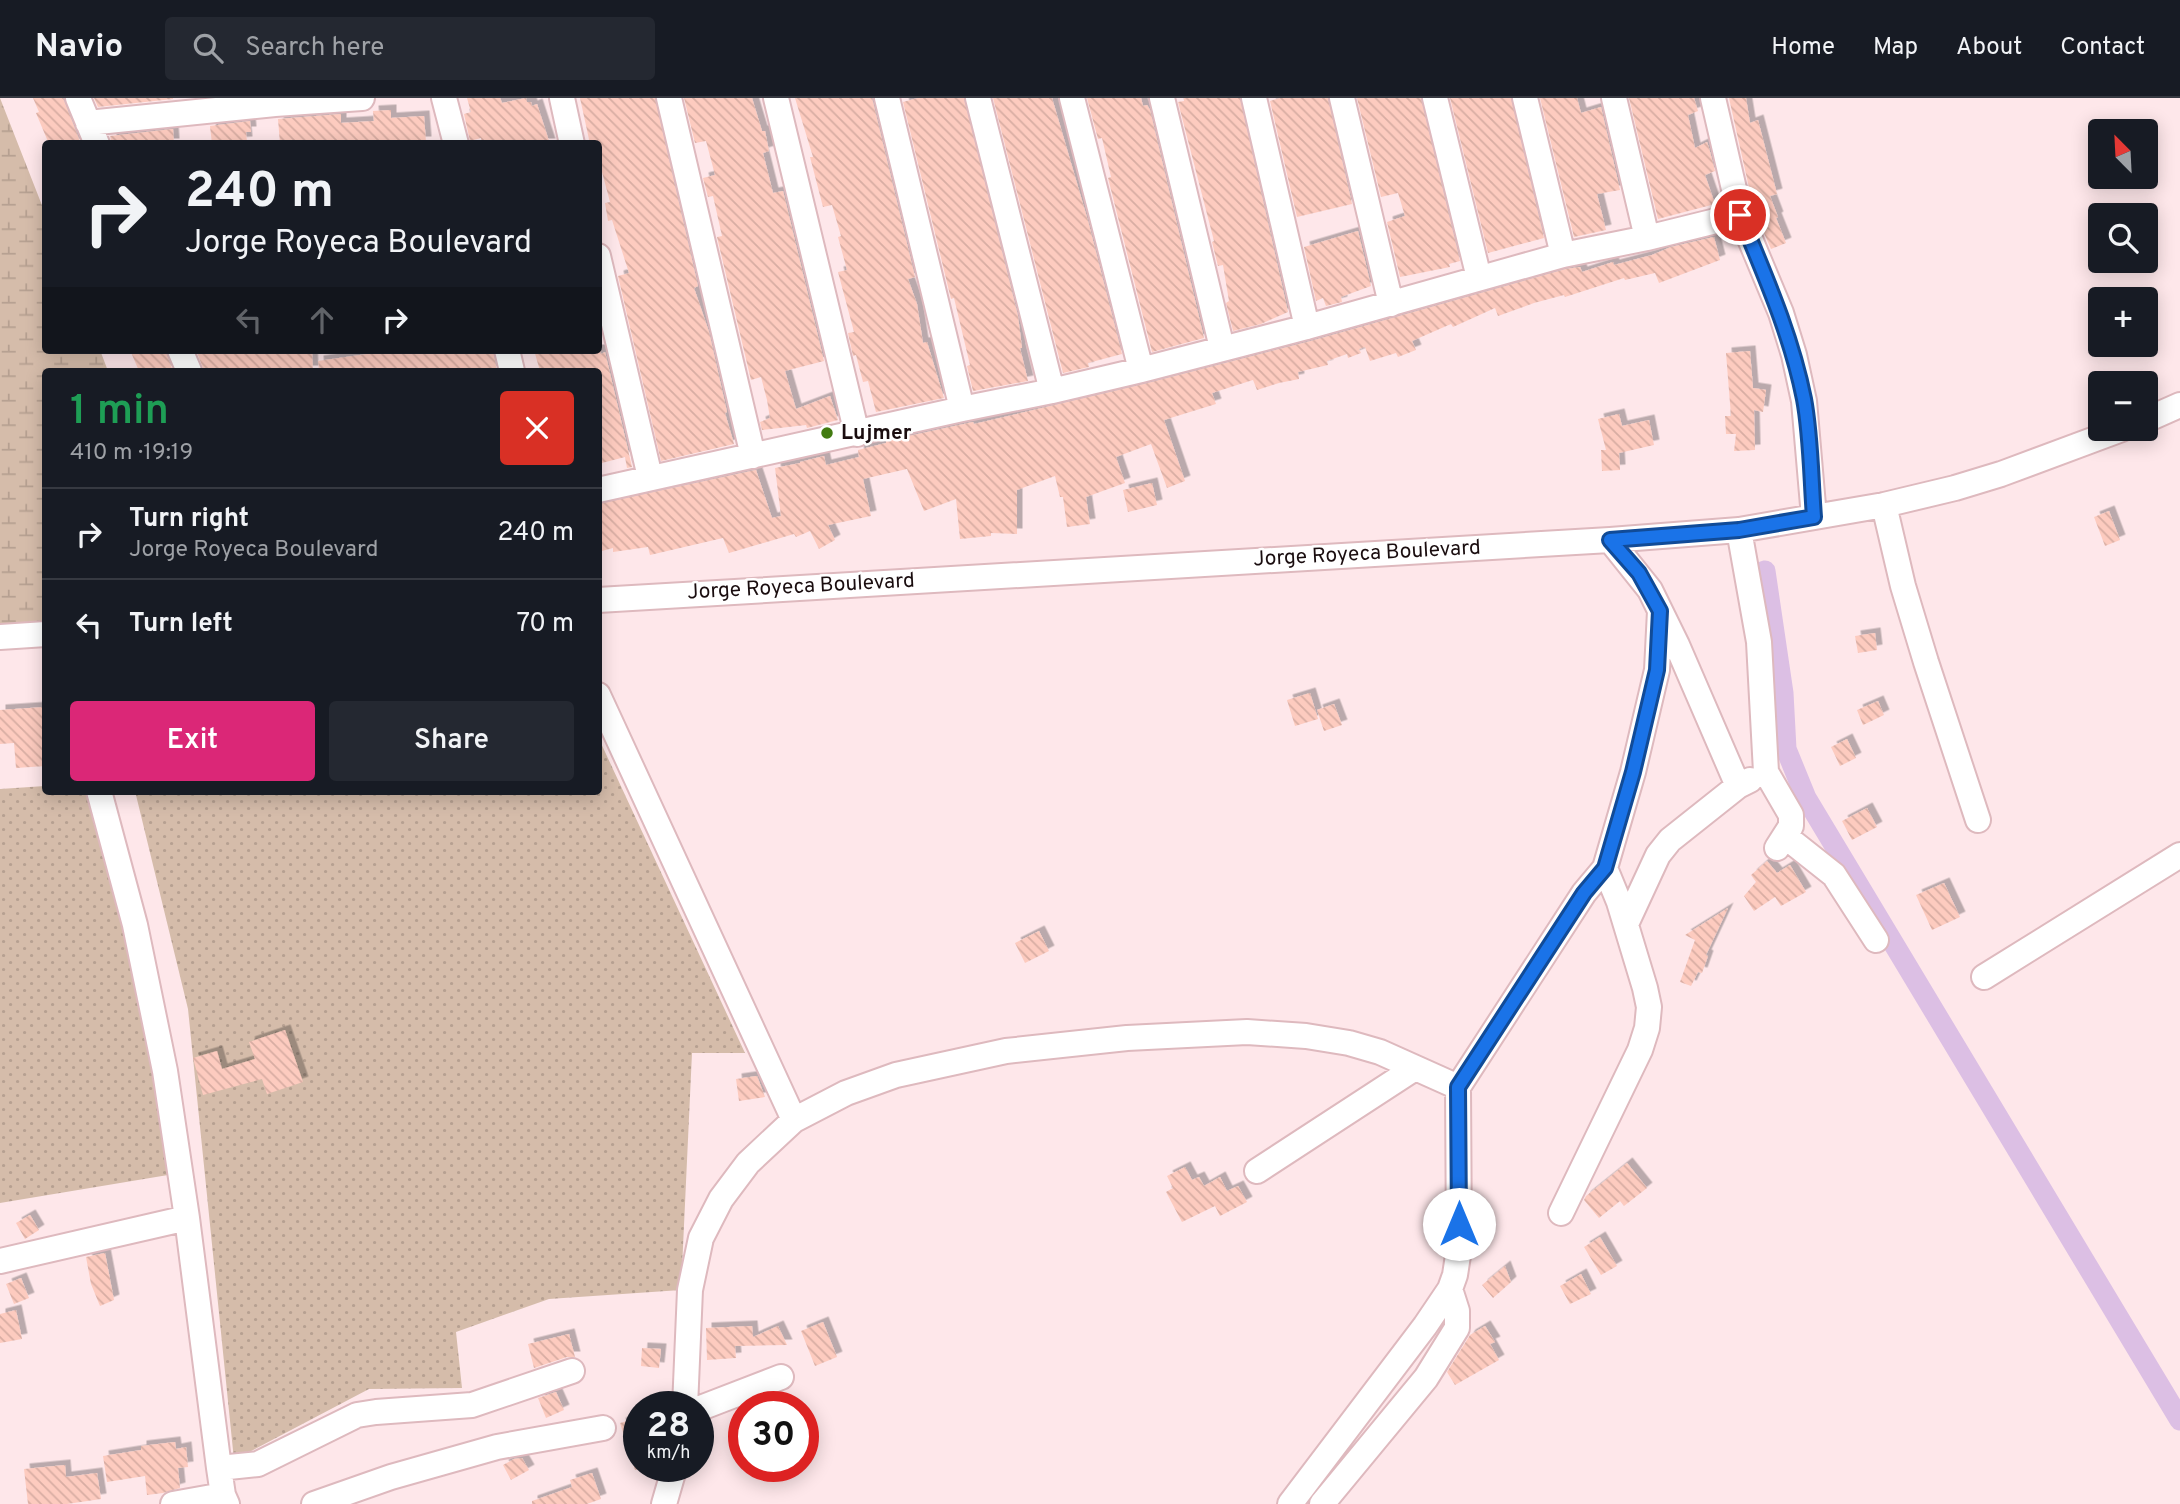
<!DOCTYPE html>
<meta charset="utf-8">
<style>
body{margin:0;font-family:Overpass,sans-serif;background:#242831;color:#f1f3f6;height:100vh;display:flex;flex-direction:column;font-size:26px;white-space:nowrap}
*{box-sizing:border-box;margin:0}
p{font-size:23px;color:#9ea1a6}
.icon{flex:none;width:38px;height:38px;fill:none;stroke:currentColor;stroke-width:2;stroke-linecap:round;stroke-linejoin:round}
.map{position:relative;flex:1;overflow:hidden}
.sheet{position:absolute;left:42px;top:270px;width:560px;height:427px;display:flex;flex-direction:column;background:#171b24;border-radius:7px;box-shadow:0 4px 18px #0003}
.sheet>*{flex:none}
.banner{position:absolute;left:42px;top:42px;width:560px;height:214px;border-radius:7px;box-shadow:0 4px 18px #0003;background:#171b24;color:#f1f3f6;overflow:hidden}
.needle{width:46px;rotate:336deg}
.buttons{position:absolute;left:2088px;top:21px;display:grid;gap:14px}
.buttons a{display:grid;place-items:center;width:70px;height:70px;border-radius:7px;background:#171b24;box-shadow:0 4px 18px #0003;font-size:35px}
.speed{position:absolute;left:623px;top:1293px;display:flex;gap:14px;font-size:35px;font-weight:700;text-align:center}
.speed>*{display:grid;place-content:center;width:91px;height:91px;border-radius:50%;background:#171b24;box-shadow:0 4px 18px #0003;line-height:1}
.speed small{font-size:18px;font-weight:400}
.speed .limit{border:10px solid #d22;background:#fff;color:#111}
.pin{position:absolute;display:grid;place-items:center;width:60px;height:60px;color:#fff;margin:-30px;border:4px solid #fff;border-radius:50%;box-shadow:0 2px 7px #0007}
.me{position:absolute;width:77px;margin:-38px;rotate:0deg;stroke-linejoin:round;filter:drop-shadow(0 0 5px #0008)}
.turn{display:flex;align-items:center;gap:24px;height:147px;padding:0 28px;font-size:32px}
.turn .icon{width:91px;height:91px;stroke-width:2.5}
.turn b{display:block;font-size:49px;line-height:60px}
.lanes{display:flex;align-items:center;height:66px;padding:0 28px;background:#0003;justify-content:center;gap:35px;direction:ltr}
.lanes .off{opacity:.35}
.round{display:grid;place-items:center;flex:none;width:74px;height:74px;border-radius:7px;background:#242831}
.head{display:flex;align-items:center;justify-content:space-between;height:119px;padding:0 28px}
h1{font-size:42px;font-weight:600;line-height:52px;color:#1e9e55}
.primary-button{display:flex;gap:14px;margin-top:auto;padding:14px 28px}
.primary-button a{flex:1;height:80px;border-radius:7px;background:#db2777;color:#fff;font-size:28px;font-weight:600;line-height:80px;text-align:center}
.primary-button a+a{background:#242831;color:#f1f3f6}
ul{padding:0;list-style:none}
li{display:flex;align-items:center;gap:21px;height:91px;padding:0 28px;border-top:2px solid #363941}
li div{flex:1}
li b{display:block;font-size:26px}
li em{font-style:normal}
header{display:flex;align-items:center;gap:42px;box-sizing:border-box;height:98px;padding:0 35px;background:#171b24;border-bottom:2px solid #363941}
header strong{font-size:33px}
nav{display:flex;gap:38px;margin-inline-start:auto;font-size:24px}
.search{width:490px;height:63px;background:#242831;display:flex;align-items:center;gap:18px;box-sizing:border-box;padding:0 24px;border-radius:7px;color:#9ea1a6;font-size:26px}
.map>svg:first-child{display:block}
</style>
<header>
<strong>Navio</strong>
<div class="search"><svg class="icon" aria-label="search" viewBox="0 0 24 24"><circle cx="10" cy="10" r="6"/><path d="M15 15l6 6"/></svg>Search here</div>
<nav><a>Home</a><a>Map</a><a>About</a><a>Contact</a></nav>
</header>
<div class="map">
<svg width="2180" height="1406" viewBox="0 0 2180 1406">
<defs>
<pattern id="grass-dots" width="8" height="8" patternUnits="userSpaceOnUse" patternTransform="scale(1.75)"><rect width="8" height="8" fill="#d5bcaa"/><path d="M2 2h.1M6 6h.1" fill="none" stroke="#b6a091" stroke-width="1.8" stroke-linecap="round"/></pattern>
<pattern id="wetland-marsh" width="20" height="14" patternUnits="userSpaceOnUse" patternTransform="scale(1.75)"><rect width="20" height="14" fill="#d5bcaa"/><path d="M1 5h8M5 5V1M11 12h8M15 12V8" fill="none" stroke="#b6a091"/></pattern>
<pattern id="building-back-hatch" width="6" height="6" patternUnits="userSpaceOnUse" patternTransform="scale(1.75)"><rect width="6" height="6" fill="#fdcbbf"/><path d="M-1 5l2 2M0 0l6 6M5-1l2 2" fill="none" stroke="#d8ada3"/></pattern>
<filter id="shadow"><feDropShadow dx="5.5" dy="-5.5" stdDeviation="0" flood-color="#0004"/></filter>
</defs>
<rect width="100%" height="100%" fill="#fee7ea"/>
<path fill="url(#grass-dots)" d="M 599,641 L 745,955 L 692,955 L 681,1192 L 549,1201 L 456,1234 L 462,1290 L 369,1291 L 234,1362 L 188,911 L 135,693 L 598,693 Z
M 45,688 L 46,693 L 111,693 L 180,1075 L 0,1105 L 0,691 Z"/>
<path fill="url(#wetland-marsh)" d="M 0,0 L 45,115 L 46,252 L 100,252 L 108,273 L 46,273 L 45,525 L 0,528 Z"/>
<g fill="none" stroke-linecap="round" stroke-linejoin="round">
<path stroke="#dcbfe4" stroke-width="21" d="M 1765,473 L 1783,595 L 1786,651 L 1806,700 L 2180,1322"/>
</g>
<path fill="url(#building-back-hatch)" filter="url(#shadow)" d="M 33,0 L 63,0 L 81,46 L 49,46 L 36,15 L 39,14 Z
M 94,0 L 173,0 L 173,1 L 98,9 Z
M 467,0 L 500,0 L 502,5 L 526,0 L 527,4 L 531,4 L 532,8 L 537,6 L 550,46 L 482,46 L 481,40 L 470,43 L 464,16 L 471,14 Z
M 580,0 L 655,0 L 698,188 L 694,190 L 709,234 L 727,314 L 725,315 L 734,346 L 661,363 L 618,178 L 629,175 L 612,122 L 608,123 L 605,105 L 610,104 L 598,59 L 598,46 L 590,46 Z
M 684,0 L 752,0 L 762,33 L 765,33 L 769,53 L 763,55 L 773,95 L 783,93 L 824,263 L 785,273 L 796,311 L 830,298 L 838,322 L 807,330 L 806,327 L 762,332 L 760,324 L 770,320 L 767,302 L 761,279 L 751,282 L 717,139 L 722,138 L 713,98 L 708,99 L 703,80 L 715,77 L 706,43 L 695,45 Z
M 795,0 L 872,0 L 915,179 L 908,181 L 917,206 L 923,245 L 927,244 L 944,300 L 876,314 L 868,283 L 863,284 L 856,257 L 853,258 L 848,235 L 854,234 L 838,174 L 847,172 L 838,139 L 841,138 L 832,107 L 823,109 L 810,59 L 813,59 Z
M 918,0 L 964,0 L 1018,218 L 1022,250 L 1020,250 L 1028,283 L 973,293 L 967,268 L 970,267 L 954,200 L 951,201 L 903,4 Z
M 993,0 L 1052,0 L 1088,123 L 1122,256 L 1088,265 L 1089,269 L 1063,275 Z
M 1087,0 L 1141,0 L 1143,8 L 1147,7 L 1150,12 L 1204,240 L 1152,254 L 1108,80 L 1111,79 L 1102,40 L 1098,41 Z
M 1184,0 L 1240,0 L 1288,214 L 1261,226 L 1233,233 L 1226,205 L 1229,203 L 1223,167 L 1218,168 L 1212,144 L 1214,143 L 1178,4 L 1184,3 Z
M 1280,0 L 1328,0 L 1352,106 L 1297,119 L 1270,3 Z
M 1357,0 L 1421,0 L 1460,163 L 1449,166 L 1450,169 L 1400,179 L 1387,124 L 1405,118 L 1398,95 L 1381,99 Z
M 1450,0 L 1511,0 L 1544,140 L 1488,155 Z
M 1540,0 L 1577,0 L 1581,15 L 1601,9 L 1620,92 L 1597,96 L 1606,132 L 1574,139 Z
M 1629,0 L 1694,0 L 1698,13 L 1688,17 L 1695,50 L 1707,44 L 1709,50 L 1715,73 L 1705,77 L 1715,106 L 1658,121 Z
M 1729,0 L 1746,0 L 1750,25 L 1758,22 L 1777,96 L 1770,98 L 1778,119 L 1776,120 L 1786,145 L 1771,151 L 1754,112 Z
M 391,12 L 391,20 L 424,18 L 426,44 L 280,46 L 278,21 L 341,16 L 341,25 L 374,23 L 373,13 Z
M 250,23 L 251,34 L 246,34 L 247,44 L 212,46 L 210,28 Z
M 173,31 L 174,46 L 112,46 L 110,38 Z
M 1358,133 L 1371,188 L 1341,199 L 1342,204 L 1326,208 L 1323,200 L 1316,203 L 1304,149 Z
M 1714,139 L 1720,162 L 1659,185 L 1655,175 L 1625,182 L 1624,180 L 1565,199 L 1564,197 L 1534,205 L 1498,218 L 1495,210 L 1453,229 L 1451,226 L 1412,243 L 1416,252 L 1398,259 L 1396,255 L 1370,263 L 1365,249 L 1359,251 L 1361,255 L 1348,260 L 1347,256 L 1327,263 L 1328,267 L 1298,274 L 1299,281 L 1279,285 L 1257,292 L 1253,282 L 1212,295 L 1216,306 L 1164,322 L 1185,383 L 1167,390 L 1151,346 L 1116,359 L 1125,385 L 1086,399 L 1090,426 L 1067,429 L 1063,399 L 1060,399 L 1055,378 L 1017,392 L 1017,436 L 991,435 L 991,438 L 960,441 L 956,401 L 924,413 L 907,371 L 863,381 L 871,418 L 828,427 L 835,442 L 819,451 L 810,433 L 796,439 L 794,436 L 729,455 L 723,440 L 650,457 L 648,449 L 613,454 L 613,450 L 598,454 L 598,406 L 756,372 L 772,420 L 781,418 L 775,370 L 800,365 L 800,364 L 824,358 L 826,367 L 859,359 L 858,352 L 886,345 L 886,343 L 973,324 L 974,326 L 1144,286 L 1311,243 L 1566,171 L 1580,169 L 1582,174 L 1613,164 L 1614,167 L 1652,157 L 1671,149 Z
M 130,252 L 165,252 L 173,273 L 139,273 Z
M 196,252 L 312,252 L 313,273 L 204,273 Z
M 366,252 L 493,252 L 497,273 L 319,273 L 318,263 L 367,256 Z
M 534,252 L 600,252 L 601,256 L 605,254 L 632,369 L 627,370 L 625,359 L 598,366 L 598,273 L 540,273 Z
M 1750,253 L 1753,290 L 1766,292 L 1763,314 L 1754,312 L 1755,352 L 1734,353 L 1736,336 L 1726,336 L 1725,318 L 1731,318 L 1726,255 Z
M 1619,316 L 1622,328 L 1649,322 L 1654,347 L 1619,355 L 1620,372 L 1602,373 L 1601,352 L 1606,352 L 1598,321 Z
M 1152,385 L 1157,407 L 1128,414 L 1123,392 Z
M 2109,413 L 2120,442 L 2105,448 L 2094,419 Z
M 1875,535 L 1877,552 L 1858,555 L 1855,538 Z
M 1310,595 L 1318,621 L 1295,628 L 1287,602 Z
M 1878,603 L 1884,617 L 1863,627 L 1857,612 Z
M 1334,606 L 1342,627 L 1324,633 L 1317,612 Z
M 45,609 L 46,668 L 16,670 L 14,645 L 0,646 L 0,612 Z
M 1847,641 L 1856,660 L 1840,668 L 1831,649 Z
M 1867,710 L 1877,729 L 1852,742 L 1842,723 Z
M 1767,763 L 1777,775 L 1790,767 L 1806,794 L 1781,808 L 1775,799 L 1754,813 L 1744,798 L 1756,784 L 1751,777 Z
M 1944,785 L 1960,819 L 1932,832 L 1916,797 Z
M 1728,810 L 1706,857 L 1708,858 L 1702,875 L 1698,874 L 1691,888 L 1680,884 L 1695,842 L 1685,837 Z
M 1039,833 L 1049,853 L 1025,865 L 1015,845 Z
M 285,932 L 303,984 L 267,996 L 262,981 L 203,997 L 193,960 L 217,953 L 222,971 L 255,961 L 249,944 Z
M 757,978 L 765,999 L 739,1003 L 736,981 Z
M 1627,1065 L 1647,1090 L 1624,1108 L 1620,1103 L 1599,1120 L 1584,1102 L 1586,1098 Z
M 1185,1069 L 1192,1082 L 1199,1079 L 1204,1088 L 1220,1079 L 1227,1093 L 1238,1088 L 1247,1104 L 1220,1118 L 1215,1108 L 1182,1124 L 1166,1094 L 1173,1090 L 1167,1078 Z
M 30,1117 L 39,1132 L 25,1141 L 16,1125 Z
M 1600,1139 L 1617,1168 L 1601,1177 L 1584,1149 Z
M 105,1155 L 114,1202 L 100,1208 L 91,1186 L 86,1159 Z
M 1505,1168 L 1511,1184 L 1493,1200 L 1482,1187 Z
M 1581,1176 L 1591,1196 L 1570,1206 L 1560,1188 Z
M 21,1180 L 29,1200 L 14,1206 L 6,1186 Z
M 16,1212 L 22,1241 L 0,1245 L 0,1216 Z
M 823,1224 L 837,1259 L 815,1268 L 801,1233 Z
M 752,1228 L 753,1239 L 778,1228 L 787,1247 L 735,1248 L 736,1260 L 707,1262 L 706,1230 Z
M 1485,1228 L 1495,1244 L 1490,1246 L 1499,1262 L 1455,1287 L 1447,1274 L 1470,1237 Z
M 569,1236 L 575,1259 L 567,1259 L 534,1270 L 528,1246 Z
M 642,1250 L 661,1251 L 659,1270 L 641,1268 Z
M 556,1294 L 564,1312 L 546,1320 L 538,1300 Z
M 639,1320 L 639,1371 L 635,1372 L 620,1325 Z
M 175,1344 L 176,1351 L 186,1349 L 188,1369 L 178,1370 L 180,1390 L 163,1395 L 147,1397 L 145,1378 L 107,1384 L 103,1358 L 141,1352 L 141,1348 Z
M 522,1360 L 529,1372 L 511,1382 L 503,1367 L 514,1361 Z
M 65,1367 L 66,1379 L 97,1375 L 101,1401 L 67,1406 L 28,1406 L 24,1371 Z
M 592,1375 L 601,1401 L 587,1406 L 532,1406 L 532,1403 L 572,1389 L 570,1382 Z"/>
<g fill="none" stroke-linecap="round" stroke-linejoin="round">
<defs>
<path id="minor" d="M 78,0 L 97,46
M 444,0 L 456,46
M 562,0 L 572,46
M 669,0 L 753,358
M 776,0 L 857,336
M 887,0 L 962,311
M 978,0 L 1052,293
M 1072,0 L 1141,272
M 1162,0 L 1222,250
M 1254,0 L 1307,229
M 1342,0 L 1391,206
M 1435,0 L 1479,180
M 1525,0 L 1563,157
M 1614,0 L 1647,140
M 1713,0 L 1740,117 L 1781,215 L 1794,257 L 1804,303 L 1814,419
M 88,25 L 275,6 L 362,0
M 598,158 L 650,379
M 180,252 L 189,273
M 507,252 L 512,273
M 2146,322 L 2180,307
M 598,392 L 962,311 L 1052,293 L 1141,272 L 1307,229 L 1563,157 L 1647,140 L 1740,117
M 1884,407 L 1903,488 L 1926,564 L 1978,722
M 1739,432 L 1759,544 L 1766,674 L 1791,717 L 1791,728 L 1777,750
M 1610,442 L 1650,492 L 1677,547 L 1738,688
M 598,502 L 1610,442 L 1739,432 L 1884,407 L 1955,390 L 2001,376 L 2122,331
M 0,539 L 46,536
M 598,597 L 794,1022
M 99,693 L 135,827 L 165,973 L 187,1120 L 219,1370 L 223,1397 L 227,1406
M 1786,739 L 1834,777 L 1876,842
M 1626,826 L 1658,757 L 1670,742 L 1738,688 L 1750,682
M 1984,879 L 2180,757
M 1257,1073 L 1415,970
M 1561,1115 L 1640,952 L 1647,930 L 1649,909 L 1645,890 L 1619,804 L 1605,770
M 0,1163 L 187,1120
M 685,1309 L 690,1192 L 701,1140 L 721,1101 L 748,1065 L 794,1022 L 846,995 L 896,977 L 1006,953 L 1127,940 L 1247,934 L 1306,938 L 1349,945 L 1380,954 L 1458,989
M 698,1311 L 781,1279
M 219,1370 L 258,1366 L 357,1317 L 376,1314 L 472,1307 L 572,1273
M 173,1406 L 223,1397
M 314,1406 L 391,1379 L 497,1349 L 603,1330
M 664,1406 L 675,1368
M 1290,1406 L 1425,1228 L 1450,1191 L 1455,1177 L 1459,1151 L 1458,989 L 1584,795 L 1605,770 L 1633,674 L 1657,572 L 1660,513
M 1322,1406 L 1426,1280 L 1457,1230 L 1457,1213 L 1450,1191"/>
</defs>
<use href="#minor" stroke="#deb9be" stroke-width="28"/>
<use href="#minor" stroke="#fff" stroke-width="24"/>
</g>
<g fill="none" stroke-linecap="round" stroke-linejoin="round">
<defs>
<path id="route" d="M 1459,1126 L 1458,989 L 1584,795 L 1605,770 L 1633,674 L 1657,572 L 1660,513 L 1639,475 L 1610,442 L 1739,432 L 1814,419 C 1811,381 1811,338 1804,301 C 1791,236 1765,178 1740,117"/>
</defs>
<use href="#route" stroke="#114b97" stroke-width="18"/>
<use href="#route" stroke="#1a73e8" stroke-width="12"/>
</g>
<circle fill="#427b11" stroke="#fff" stroke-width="2.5" cx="827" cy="335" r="7"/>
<g text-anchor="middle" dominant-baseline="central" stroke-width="5" stroke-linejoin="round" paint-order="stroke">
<g font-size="21" font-weight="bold" fill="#1a0d0f" stroke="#fff" text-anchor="start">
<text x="841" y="335">Lujmer</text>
</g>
<g font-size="21" fill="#1a0d0f" stroke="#fff">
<text transform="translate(1367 456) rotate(-3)">Jorge Royeca Boulevard</text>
<text transform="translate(801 489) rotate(-3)">Jorge Royeca Boulevard</text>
</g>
</g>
</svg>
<div class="buttons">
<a><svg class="needle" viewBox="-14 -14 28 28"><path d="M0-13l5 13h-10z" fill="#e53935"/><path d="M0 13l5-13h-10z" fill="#9ea1a6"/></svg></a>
<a><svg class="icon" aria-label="search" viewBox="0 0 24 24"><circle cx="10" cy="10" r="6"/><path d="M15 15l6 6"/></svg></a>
<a>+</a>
<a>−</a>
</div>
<div class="speed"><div>28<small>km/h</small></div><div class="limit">30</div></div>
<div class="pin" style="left:1740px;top:117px;background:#d93025"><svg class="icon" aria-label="arrive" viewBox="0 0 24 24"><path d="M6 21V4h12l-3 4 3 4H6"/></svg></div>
<svg class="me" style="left:1459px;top:1126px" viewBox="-20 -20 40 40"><circle r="19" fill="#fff"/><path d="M0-13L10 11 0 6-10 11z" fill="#1a73e8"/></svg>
<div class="banner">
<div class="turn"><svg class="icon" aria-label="right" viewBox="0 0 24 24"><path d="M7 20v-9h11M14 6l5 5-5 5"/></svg><div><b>240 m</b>Jorge Royeca Boulevard</div></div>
<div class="lanes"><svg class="icon off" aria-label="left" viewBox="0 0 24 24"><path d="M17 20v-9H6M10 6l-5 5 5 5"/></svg><svg class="icon off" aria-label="ahead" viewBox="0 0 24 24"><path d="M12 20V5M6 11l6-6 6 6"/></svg><svg class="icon" aria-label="right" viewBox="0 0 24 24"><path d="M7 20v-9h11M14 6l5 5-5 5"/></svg></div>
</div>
<section class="sheet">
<div class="head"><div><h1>1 min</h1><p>410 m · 19:19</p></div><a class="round" style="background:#d93025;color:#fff"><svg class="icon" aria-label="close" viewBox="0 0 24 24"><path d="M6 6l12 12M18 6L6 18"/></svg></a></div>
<ul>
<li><svg class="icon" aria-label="right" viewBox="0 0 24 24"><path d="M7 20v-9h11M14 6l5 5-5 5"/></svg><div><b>Turn right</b><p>Jorge Royeca Boulevard</p></div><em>240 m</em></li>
<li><svg class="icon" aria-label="left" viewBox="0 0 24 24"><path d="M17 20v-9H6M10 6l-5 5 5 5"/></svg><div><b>Turn left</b></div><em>70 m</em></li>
</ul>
<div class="primary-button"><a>Exit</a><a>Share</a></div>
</section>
</div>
